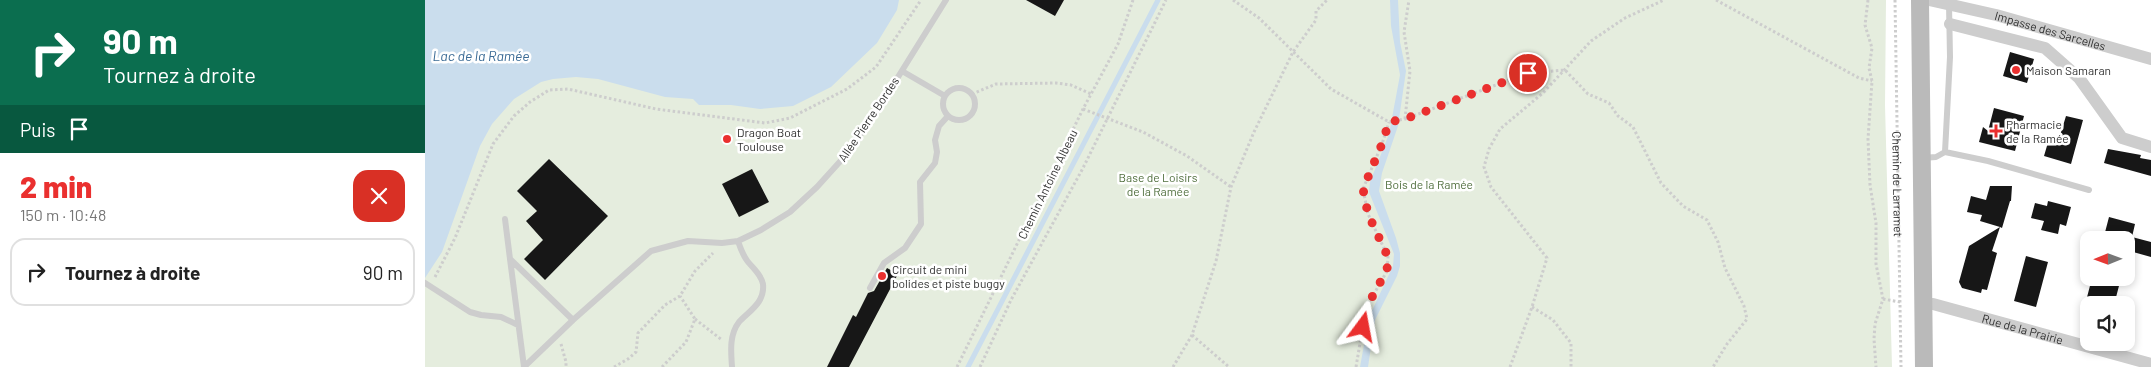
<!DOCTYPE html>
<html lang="fr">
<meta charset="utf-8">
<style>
body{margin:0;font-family:Barlow,sans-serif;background:#f6f6f6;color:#222;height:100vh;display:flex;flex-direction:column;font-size:19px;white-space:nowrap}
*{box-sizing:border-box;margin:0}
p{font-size:16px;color:#767676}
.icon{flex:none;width:28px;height:28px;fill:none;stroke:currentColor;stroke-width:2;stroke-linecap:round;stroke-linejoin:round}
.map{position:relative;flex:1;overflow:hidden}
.panel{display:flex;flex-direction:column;background:#fff;width:425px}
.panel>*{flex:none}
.top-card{background:#0b6e4f;color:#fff;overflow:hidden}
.needle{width:32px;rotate:269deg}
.buttons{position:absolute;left:1655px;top:231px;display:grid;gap:10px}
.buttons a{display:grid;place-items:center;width:55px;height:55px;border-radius:10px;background:#fff;box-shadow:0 2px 8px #0003;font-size:25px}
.pin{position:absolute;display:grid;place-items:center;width:42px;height:42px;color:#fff;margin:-21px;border:2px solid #fff;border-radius:50%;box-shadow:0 1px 5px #0007}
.me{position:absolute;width:55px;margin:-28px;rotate:13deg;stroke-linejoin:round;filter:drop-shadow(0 0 4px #0008)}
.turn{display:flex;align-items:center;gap:18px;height:105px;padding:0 20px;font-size:22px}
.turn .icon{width:65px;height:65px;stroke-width:2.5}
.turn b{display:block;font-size:35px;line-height:42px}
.then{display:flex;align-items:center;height:48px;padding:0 20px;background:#0003;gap:10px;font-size:19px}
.round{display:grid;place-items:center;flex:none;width:52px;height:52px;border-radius:15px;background:#f6f6f6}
.overview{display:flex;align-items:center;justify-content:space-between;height:85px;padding:0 20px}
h1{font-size:30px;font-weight:800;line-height:38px;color:#ea302f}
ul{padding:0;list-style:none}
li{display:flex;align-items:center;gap:15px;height:68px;margin:0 10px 8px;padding:0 10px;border:2px solid #e0e0e0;border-radius:15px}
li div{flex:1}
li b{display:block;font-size:19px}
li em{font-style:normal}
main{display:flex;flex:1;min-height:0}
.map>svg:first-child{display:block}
</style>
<main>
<section class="panel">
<div class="top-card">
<div class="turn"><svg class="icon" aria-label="right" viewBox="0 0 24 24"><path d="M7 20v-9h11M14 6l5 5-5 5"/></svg><div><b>90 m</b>Tournez à droite</div></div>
<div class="then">Puis<svg class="icon" aria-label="arrive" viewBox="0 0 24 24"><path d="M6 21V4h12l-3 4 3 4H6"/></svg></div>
</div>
<div class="overview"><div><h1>2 min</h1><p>150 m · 10:48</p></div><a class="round" style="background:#d93025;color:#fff"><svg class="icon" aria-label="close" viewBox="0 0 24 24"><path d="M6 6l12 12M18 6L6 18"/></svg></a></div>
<ul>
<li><svg class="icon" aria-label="right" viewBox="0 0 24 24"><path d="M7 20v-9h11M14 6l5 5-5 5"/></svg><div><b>Tournez à droite</b></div><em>90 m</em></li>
</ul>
</section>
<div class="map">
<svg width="1726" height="367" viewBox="0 0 1726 367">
<rect width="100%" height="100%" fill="#fff"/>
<path fill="#e5edde" d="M 0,0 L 1461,0 L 1460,105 L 1467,367 L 0,367 Z"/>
<path fill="#cadded" d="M 0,0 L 474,0 L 472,10 L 452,43 L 406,87 L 368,106 L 335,109 L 306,105 L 274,105 L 268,99 L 240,97 L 173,79 L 151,77 L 128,79 L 116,82 L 89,99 L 67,124 L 55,146 L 17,252 L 0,278 Z
M 965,0 L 973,0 L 975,42 L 981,71 L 973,126 L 957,173 L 954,191 L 971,238 L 975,253 L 975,266 L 972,276 L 950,320 L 943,367 L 935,367 L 944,317 L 968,266 L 969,254 L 944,192 L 945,182 L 964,134 L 975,75 L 966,26 Z"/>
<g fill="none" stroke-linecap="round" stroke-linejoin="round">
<path stroke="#cadded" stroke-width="5" d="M 543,367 L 733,0"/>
</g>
<path fill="#171717" d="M 601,0 L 639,0 L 630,16 Z
M 1585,52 L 1609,59 L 1602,83 L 1578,76 Z
M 1569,108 L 1599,116 L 1590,151 L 1554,142 L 1558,127 L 1563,131 Z
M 1641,116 L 1658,120 L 1646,164 L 1619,156 L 1624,139 L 1633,142 Z
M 1683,149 L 1716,155 L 1715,158 L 1726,160 L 1726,176 L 1679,163 Z
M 124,159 L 183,216 L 120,280 L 99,259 L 118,240 L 101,221 L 112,211 L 92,191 Z
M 327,169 L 344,202 L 314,217 L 297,184 Z
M 1565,186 L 1587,186 L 1586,201 L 1585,201 L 1577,228 L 1575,227 L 1567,251 L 1572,253 L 1562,290 L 1557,289 L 1556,293 L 1537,288 L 1534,282 L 1544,246 L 1575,227 L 1555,221 L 1557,215 L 1542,212 L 1546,196 L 1561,200 Z
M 1623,201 L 1646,207 L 1641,226 L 1635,224 L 1633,234 L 1616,230 L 1619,221 L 1606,218 L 1610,203 L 1622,206 Z
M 1684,217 L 1710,224 L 1707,237 L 1726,242 L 1726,257 L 1701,250 L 1701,240 L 1678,240 Z
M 1601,256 L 1623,262 L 1611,307 L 1589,301 Z
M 462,268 L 473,274 L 424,367 L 402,367 L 428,315 L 431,317 L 443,293 L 449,291 Z
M 1667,278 L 1677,278 L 1695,282 L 1689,305 L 1660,305 Z"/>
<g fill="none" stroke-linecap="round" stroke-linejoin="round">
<g stroke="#cdcdcd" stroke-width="3" stroke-dasharray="2.5 2.5" stroke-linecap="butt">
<path d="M 808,0 L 834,18 L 906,89 L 964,122 L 980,119 L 1103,73 L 1140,70 L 1163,94 L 1184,103 L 1193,116 L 1208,127 L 1236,183 L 1258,206 L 1282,220 L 1293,242 L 1300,268 L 1319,306 L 1322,319 L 1302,344 L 1288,367"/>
<path d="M 1291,0 L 1434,78 L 1447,81"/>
<path d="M 1443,0 L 1440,25 L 1447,48 L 1444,68 L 1447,81 L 1443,139 L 1445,185 L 1451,223 L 1451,264 L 1458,299 L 1450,324 L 1449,339 L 1451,367"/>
<path id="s1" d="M 1470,0 L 1476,367"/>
<path d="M 547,94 L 571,84 L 631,83 L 646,85 L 666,94"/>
<path d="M 658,109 L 718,132 L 762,156 L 806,187"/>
<path d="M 980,119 L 985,71 L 979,32 L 984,0"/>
<path d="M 10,277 L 30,238 L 68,144 L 89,116 L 105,102 L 124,90 L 143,89 L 231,109 L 340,123 L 365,118 L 422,89 L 451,67 L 496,0"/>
<path d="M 1458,299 L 1475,302"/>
<path d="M 1107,307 L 1128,320 L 1146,343 L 1146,367"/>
<path d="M 270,319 L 297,340"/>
<path d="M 767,335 L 804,367"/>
<path d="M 136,344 L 141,362 L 141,367"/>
<path d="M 189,367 L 203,359 L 211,352 L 213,333 L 240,305 L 255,296 L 270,271 L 288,253"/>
<path d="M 237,367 L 261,342 L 270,319 L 255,296"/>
<path d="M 532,367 L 658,109 L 693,44 L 708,0"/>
<path d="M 555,367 L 586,300 L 658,168 L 741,0"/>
<path d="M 748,367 L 767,335 L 791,261 L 806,187 L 829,132 L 868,52 L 891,20 L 891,11 L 902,0"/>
<path d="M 931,367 L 941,308 L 962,271 L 963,257 L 943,214 L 938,189 L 957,144 L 964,122"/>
<path d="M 1085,367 L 1107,307 L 1122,258 L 1066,187 L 1059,167 L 1064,149 L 1075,129 L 1118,93 L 1166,41 L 1200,18 L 1239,0"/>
</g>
<path stroke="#cdcdcd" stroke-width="6" d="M 477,71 L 520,96
M518 104a16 16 0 1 1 32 0a16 16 0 1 1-32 0Z
M 1520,152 L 1563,161 L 1664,190
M 1497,158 L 1511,157 L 1520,152 L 1525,57 L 1524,4
M 80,219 L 85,259
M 0,283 L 45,312 L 56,315 L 76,317 L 93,325
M 445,288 L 459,263 L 480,248 L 496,224 L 495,182 L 510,163 L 512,152 L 510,140 L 514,126 L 523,116
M 99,367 L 148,320 L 226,251 L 263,241 L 297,243 L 313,241 L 336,230 L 365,212 L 392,187 L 420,156 L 450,114 L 521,0
M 99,367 L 85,259 L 148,320
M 307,367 C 306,352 304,335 314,322 C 324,311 340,303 338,284 C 336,273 326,267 321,259 C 317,253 315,247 313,241"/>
<g stroke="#cdcdcd" stroke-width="12">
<path id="s2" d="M 1504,0 L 1571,15 L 1726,59"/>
<path d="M 1525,24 L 1620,48 L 1654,78 L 1697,138 L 1726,147"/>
<path id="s3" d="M 1497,304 L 1508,304 L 1726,364"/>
</g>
<path stroke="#bababa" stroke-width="18" d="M 1495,0 L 1499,367"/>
</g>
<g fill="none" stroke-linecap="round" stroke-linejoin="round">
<path stroke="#ea302f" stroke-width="9" stroke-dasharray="0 16.2" d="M 938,327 L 941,308 L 962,270 L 963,257 L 943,214 L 938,189 L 957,144 L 964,122 L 980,119 L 1103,73"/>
</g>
<g fill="#ea302f" stroke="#fff" stroke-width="2">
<circle cx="1591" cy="70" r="5"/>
<path d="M1568.5 123.5h5v5h5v5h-5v5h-5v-5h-5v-5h5z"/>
<circle cx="302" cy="139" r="5"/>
<circle cx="457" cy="276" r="5"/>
</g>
<g text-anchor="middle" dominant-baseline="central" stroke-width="5" stroke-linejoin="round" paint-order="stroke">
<g font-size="12" fill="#303030" stroke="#fff">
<text stroke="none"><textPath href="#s2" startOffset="125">Impasse des Sarcelles</textPath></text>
<text transform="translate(443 119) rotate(-56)">Allée Pierre Bordes</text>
<text stroke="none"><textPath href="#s1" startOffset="184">Chemin de Larramet</textPath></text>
<text transform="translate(622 184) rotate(-64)">Chemin Antoine Albeau</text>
<text stroke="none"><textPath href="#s3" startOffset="104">Rue de la Prairie</textPath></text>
</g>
<g font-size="12" fill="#303030" stroke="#fff" text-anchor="start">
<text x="1601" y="70">Maison Samaran</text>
<text x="1581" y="124">Pharmacie<tspan x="1581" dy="14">de la Ramée</tspan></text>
<text x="312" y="132">Dragon Boat<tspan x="312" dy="14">Toulouse</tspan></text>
<text x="467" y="269">Circuit de mini<tspan x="467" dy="14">bolides et piste buggy</tspan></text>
</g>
<g font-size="12" fill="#4f6e3c" stroke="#fff">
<text x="733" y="177">Base de Loisirs<tspan x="733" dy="14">de la Ramée</tspan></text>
<text x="1004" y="184">Bois de la Ramée</text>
</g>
<g font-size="14" font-style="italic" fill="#3b6b95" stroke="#fff">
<text x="56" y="55">Lac de la Ramée</text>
</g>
</g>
</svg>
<div class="buttons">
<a><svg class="needle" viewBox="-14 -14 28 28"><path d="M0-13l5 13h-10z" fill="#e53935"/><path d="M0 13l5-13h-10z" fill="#767676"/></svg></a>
<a><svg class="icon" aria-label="sound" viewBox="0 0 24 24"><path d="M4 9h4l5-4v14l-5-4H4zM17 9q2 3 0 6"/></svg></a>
</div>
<div class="pin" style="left:1103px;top:73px;background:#d93025"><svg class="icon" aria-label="arrive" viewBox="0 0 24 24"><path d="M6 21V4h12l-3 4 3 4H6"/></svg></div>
<svg class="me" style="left:938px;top:327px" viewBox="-20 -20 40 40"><path d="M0-17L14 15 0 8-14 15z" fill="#ea302f" stroke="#fff" stroke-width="4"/></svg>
</div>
</main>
